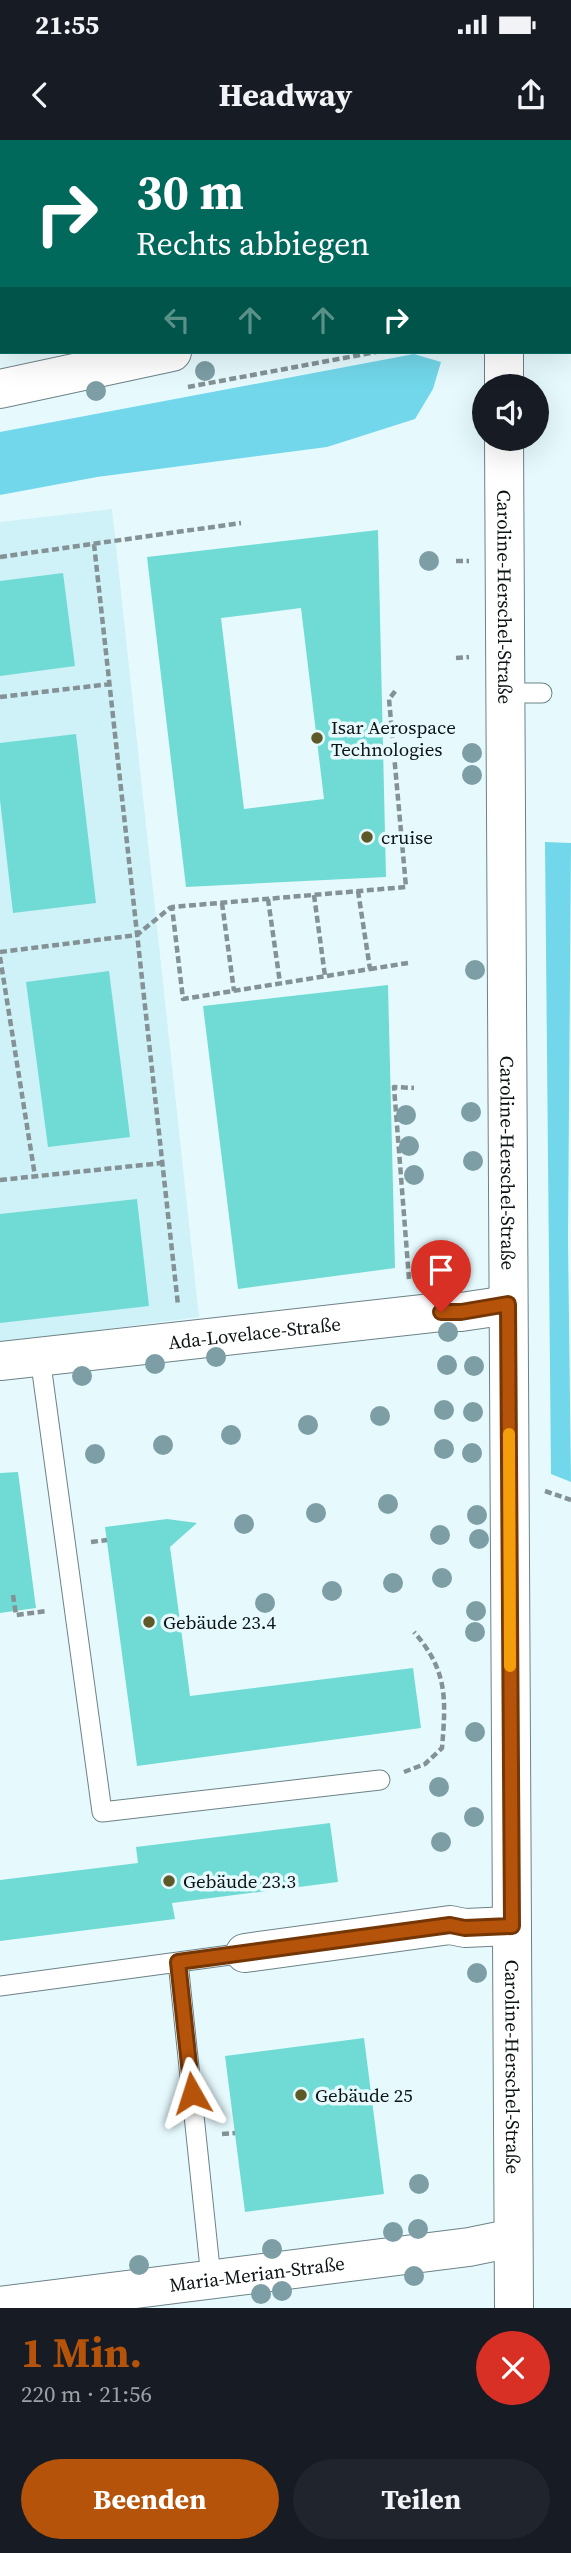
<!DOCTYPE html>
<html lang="de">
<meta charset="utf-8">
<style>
body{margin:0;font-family:"Source Serif 4",serif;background:#20242c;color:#f1f3f6;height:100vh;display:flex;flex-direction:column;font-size:26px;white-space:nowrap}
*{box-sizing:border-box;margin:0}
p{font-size:23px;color:#9ea1a6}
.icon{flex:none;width:38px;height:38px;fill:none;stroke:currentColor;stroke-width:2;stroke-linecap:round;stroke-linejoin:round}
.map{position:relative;height:2168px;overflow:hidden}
.details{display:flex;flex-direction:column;background:#171b24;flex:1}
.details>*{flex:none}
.top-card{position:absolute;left:0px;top:0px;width:572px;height:214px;box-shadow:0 7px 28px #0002;background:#00695c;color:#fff;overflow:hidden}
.controls{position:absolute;left:472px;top:234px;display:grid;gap:14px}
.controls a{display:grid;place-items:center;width:77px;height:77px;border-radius:50%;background:#171b24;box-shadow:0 7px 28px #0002;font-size:35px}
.pin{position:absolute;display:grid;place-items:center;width:60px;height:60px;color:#fff;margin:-72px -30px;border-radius:50% 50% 50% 0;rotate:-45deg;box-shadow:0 0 7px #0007}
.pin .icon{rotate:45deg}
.me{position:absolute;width:77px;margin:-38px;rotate:354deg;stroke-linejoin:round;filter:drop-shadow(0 0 5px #0008)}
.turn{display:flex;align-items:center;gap:24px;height:147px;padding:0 21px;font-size:32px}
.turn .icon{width:91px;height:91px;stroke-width:2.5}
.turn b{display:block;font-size:49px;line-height:60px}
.lanes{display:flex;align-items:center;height:66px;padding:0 21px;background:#0003;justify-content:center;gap:35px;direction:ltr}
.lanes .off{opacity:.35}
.round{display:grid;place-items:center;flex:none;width:74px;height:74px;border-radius:37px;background:#20242c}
.headline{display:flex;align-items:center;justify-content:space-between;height:119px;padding:0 21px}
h1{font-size:42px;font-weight:700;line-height:52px;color:#b45309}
.button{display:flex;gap:14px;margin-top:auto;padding:14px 21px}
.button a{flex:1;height:80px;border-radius:42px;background:#b45309;color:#fff;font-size:28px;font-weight:700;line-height:80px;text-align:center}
.button a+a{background:#20242c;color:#f1f3f6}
.status{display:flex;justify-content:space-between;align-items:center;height:49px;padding:0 35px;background:#171b24;direction:ltr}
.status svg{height:19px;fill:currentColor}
header{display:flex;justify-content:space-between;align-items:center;height:91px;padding:0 21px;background:#171b24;font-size:32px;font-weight:700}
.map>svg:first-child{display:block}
</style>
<div class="status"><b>21:55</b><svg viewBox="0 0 49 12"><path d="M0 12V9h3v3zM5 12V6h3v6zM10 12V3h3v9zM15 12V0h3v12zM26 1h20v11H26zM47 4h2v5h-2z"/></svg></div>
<header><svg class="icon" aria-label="back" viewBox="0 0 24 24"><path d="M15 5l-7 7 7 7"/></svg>Headway<svg class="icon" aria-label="share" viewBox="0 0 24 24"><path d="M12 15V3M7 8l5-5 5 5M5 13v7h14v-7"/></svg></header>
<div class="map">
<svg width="571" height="2168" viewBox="0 0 571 2168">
<rect width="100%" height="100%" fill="#e6fafe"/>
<path fill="#cff1f8" d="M 112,369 L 199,1177 L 0,1203 L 0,382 Z"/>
<path fill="#72d7ea" d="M 414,214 L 441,222 L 433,249 L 415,279 L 327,307 L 97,337 L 0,355 L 0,292 Z
M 545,702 L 571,703 L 568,1099 L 571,1342 L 551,1334 Z"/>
<path fill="#70dbd4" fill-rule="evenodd" d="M 378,390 L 386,737 L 186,747 L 147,417 ZM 301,468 L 324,659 L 244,669 L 221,478 Z
M 63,433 L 75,526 L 0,536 L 0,441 Z
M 76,594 L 96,763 L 13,773 L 0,660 L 0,603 Z
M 109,831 L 130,997 L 48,1007 L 26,842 Z
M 388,845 L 395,1128 L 238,1149 L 203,866 Z
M 137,1059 L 149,1166 L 0,1183 L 0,1074 Z
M 18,1332 L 36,1468 L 0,1473 L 0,1333 Z
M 167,1379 L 197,1383 L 170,1407 L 190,1556 L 413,1528 L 421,1588 L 137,1626 L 105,1387 Z
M 330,1683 L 338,1742 L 172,1763 L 175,1779 L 0,1801 L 0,1740 L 138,1723 L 136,1707 Z
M 364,1898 L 384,2054 L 245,2072 L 225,1916 Z"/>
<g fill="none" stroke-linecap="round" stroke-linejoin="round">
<defs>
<path id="service" d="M 505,553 L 542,553
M 40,1217 L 102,1672 L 380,1640
M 178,1822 L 211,2138
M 0,1846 L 245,1813"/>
<g id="minor">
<path d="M 496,0 L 496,2"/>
<path d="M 570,129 L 571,129"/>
<path d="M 504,212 L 504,247"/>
<path d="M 0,249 L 172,212"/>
<path id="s1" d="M 504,299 L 514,2168"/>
<path id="s2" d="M 0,1221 L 441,1172 L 461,1172 L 508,1165"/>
<path d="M 245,1813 L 450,1785 L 465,1788 L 512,1786"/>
<path id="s3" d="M 0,2166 L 469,2107 L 513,2098"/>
</g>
</defs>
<use href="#service" stroke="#6c8287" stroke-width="21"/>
<use href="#minor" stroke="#6c8287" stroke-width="40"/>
<path stroke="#849295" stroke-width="4.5" stroke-dasharray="7 3.5" stroke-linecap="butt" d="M 75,0 L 76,2
M 127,2 L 127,0
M 149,2 L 157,0
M 0,63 L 2,61
M 0,139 L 2,147
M 188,247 L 376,212
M 94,404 L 178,1165
M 0,417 L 241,383
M 456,421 L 469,421
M 456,518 L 469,517
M 0,557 L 110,544
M 358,751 L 370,829 L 183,859 L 172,767 L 406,747 L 389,559 L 397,549
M 314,755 L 325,836
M 268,759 L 280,843
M 222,763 L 234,851
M 0,812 L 137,795 L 171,767
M 0,817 L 35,1036
M 370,829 L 408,823
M 0,1040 L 162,1023
M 409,1139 L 394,947 L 414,948
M 545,1351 L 571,1360
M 91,1402 L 107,1400
M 13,1455 L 16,1475 L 47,1471
M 404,1632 L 425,1624 L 442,1608 C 446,1559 448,1531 414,1492
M 222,1994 L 235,1993"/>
<use href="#service" stroke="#fff" stroke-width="19"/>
<use href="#minor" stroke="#fff" stroke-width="38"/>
</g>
<g fill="#7c9ea4">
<circle cx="205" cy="231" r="10"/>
<circle cx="96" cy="251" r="10"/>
<circle cx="429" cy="421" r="10"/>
<circle cx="472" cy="613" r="10"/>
<circle cx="472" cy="635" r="10"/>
<circle cx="475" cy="830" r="10"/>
<circle cx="471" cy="972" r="10"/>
<circle cx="406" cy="975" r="10"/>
<circle cx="409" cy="1006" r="10"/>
<circle cx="473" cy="1021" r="10"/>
<circle cx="414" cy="1035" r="10"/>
<circle cx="448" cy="1192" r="10"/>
<circle cx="216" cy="1217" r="10"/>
<circle cx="155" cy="1224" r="10"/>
<circle cx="447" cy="1225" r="10"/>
<circle cx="474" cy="1226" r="10"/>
<circle cx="82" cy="1236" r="10"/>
<circle cx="444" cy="1270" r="10"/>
<circle cx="473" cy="1272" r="10"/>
<circle cx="380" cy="1276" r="10"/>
<circle cx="308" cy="1285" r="10"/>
<circle cx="231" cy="1295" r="10"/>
<circle cx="163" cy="1305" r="10"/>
<circle cx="444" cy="1309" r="10"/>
<circle cx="472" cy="1313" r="10"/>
<circle cx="95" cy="1314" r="10"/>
<circle cx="388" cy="1364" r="10"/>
<circle cx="316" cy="1373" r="10"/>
<circle cx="477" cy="1375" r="10"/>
<circle cx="244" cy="1384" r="10"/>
<circle cx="440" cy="1395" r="10"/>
<circle cx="479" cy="1399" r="10"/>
<circle cx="442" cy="1438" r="10"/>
<circle cx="393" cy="1443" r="10"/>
<circle cx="332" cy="1451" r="10"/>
<circle cx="265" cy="1463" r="10"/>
<circle cx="476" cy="1471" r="10"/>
<circle cx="475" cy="1492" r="10"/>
<circle cx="475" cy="1592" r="10"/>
<circle cx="439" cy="1647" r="10"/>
<circle cx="474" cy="1677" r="10"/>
<circle cx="441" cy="1702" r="10"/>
<circle cx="477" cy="1833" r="10"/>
<circle cx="419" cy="2044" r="10"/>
<circle cx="418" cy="2089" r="10"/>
<circle cx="393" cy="2092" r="10"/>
<circle cx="272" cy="2109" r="10"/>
<circle cx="139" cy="2125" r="10"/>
<circle cx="414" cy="2136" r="10"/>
<circle cx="282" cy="2151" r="10"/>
<circle cx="261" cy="2154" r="10"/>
</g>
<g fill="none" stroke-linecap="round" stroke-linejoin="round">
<defs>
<path id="route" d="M 192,1953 L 178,1822 L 450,1785 L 465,1788 L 512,1786 L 508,1164 L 461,1172 L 441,1172"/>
</defs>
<use href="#route" stroke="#753606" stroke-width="18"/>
<use href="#route" stroke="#b45309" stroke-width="12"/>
<path stroke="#f59e0b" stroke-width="12" d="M 509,1294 L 510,1526"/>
</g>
<g fill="#5e5a27" stroke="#e6fafe" stroke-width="2.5">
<circle cx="317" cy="598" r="7"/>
<circle cx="367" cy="697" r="7"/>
<circle cx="149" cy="1482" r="7"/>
<circle cx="169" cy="1741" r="7"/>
<circle cx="301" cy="1955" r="7"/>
</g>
<g text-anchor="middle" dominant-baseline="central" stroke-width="7" stroke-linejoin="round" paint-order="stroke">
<g font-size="19" fill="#0c1416" stroke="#e6fafe">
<text stroke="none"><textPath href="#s1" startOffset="158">Caroline-Herschel-Straße</textPath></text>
<text stroke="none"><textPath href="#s1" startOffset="724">Caroline-Herschel-Straße</textPath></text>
<text stroke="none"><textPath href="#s2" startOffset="256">Ada-Lovelace-Straße</textPath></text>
<text stroke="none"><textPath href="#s1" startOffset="1628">Caroline-Herschel-Straße</textPath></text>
<text stroke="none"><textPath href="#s3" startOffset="259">Maria-Merian-Straße</textPath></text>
</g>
<g font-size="19" fill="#0c1416" stroke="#e6fafe" text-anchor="start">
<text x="331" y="587">Isar Aerospace<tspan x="331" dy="22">Technologies</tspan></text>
<text x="381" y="697">cruise</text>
<text x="163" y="1482">Gebäude 23.4</text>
<text x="183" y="1741">Gebäude 23.3</text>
<text x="315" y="1955">Gebäude 25</text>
</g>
</g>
</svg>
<div class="controls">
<a><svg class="icon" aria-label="sound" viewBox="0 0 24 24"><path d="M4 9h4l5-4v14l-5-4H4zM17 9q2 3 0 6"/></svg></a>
</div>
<div class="pin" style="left:441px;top:1172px;background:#d93025"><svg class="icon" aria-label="arrive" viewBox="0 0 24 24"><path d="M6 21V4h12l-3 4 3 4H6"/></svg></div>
<svg class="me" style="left:192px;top:1953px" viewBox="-20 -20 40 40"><path d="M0-17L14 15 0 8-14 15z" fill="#b45309" stroke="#fff" stroke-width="4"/></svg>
<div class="top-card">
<div class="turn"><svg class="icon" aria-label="right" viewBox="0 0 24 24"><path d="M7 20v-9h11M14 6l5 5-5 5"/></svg><div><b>30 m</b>Rechts abbiegen</div></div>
<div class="lanes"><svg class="icon off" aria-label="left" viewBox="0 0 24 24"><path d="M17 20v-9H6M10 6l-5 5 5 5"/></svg><svg class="icon off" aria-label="ahead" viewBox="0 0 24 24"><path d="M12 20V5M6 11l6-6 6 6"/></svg><svg class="icon off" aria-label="ahead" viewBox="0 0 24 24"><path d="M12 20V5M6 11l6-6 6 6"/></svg><svg class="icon" aria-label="right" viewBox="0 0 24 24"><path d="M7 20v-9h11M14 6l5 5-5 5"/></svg></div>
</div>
</div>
<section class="details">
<div class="headline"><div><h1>1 Min.</h1><p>220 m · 21:56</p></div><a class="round" style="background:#d93025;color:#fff"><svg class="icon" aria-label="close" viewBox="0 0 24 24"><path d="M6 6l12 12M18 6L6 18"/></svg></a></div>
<div class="button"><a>Beenden</a><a>Teilen</a></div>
</section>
